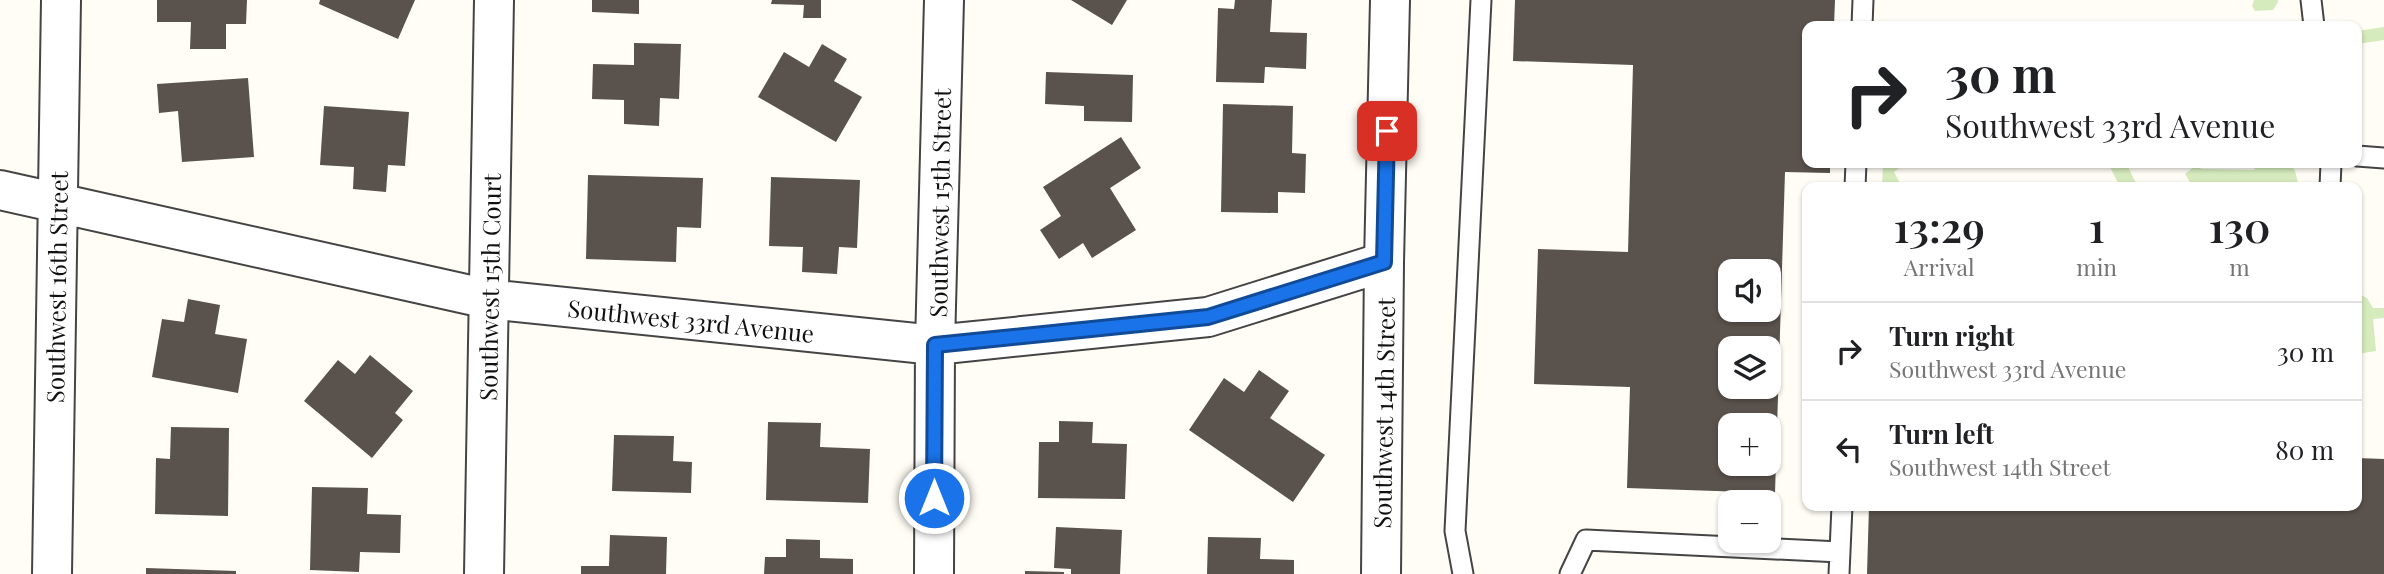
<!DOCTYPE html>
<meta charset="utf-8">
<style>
body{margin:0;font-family:"Playfair Display",serif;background:#f6f6f6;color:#202124;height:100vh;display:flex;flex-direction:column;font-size:26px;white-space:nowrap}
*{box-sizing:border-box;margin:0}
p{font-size:23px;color:#757577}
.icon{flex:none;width:38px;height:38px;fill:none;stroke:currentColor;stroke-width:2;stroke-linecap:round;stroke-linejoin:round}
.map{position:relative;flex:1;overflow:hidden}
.sheet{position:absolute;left:1802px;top:182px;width:560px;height:329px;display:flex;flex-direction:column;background:#fff;border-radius:14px;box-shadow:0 2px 5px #0004}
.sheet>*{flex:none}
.hud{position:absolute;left:1802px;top:21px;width:560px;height:147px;border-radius:14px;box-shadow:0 2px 5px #0004;background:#fff;color:#202124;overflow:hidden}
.tools{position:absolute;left:1718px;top:259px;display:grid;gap:14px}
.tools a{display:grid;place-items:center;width:63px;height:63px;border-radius:14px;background:#fff;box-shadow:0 2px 5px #0004;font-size:35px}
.pin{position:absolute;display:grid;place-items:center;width:60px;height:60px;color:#fff;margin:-30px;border-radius:14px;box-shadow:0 4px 10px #0006}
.me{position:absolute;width:77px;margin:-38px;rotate:0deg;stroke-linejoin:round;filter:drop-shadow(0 0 5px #0008)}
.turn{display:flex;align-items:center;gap:24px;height:147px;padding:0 28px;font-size:32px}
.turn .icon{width:91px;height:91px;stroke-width:2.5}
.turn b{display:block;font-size:49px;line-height:60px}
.eta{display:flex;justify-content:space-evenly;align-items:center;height:119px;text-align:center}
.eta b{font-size:42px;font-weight:600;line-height:49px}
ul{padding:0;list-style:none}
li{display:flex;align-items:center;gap:21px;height:98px;padding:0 28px;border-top:2px solid #e0e0e0}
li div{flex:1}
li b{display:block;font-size:26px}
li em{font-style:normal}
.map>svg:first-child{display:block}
</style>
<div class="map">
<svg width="2384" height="574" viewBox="0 0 2384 574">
<rect width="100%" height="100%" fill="#fffdf5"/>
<path fill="#d5ebbd" d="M 2254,0 L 2278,0 L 2278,2 L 2273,10 L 2255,11 L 2252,6 Z
M 2384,27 L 2384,40 L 2357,44 L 2357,31 Z
M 1883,163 L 1906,163 L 1894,172 L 1902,187 L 1882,187 Z
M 2108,163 L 2126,163 L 2138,187 L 2120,187 Z
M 2252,163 L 2290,163 L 2295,171 L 2299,187 L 2204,183 L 2193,187 L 2185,174 L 2195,166 L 2202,169 L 2255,170 Z
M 2357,293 L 2367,298 L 2373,308 L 2384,308 L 2384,318 L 2373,319 L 2376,351 L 2357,354 Z"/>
<path fill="#5a524d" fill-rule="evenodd" d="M 157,0 L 247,0 L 246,24 L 226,24 L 226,49 L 190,49 L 191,22 L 157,22 Z
M 320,0 L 415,0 L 398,39 L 319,4 Z
M 592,0 L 639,0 L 639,14 L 592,12 Z
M 772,0 L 821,0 L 821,18 L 803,18 L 804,5 L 771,4 Z
M 1071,0 L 1127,0 L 1112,25 Z
M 1235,0 L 1272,0 L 1270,32 L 1307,33 L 1306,69 L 1265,67 L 1264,83 L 1216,82 L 1218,8 L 1234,9 Z
M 1515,0 L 1835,0 L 1834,26 L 1808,26 L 1808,163 L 1830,163 L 1830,173 L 1785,172 L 1775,493 L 1627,488 L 1630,387 L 1534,384 L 1538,249 L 1628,252 L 1633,65 L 1513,61 ZM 1731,271 L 1769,271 L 1769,310 L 1731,310 ZM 1731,348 L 1769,348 L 1769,387 L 1731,387 ZM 1731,425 L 1769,425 L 1769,464 L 1731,464 Z
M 634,43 L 681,44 L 679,99 L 660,98 L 659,126 L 624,124 L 624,100 L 592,99 L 593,64 L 634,65 Z
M 822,44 L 847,59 L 834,81 L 862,97 L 836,142 L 758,97 L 784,52 L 809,67 Z
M 1046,72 L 1133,75 L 1132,122 L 1084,121 L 1084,106 L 1045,104 Z
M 248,78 L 254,157 L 182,162 L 178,111 L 159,113 L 157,84 Z
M 1223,104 L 1293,106 L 1292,153 L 1306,154 L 1305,193 L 1278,192 L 1278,213 L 1221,212 Z
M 324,106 L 409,112 L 405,166 L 388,165 L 386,192 L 353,189 L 354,167 L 320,165 Z
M 1121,137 L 1141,168 L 1110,188 L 1136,230 L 1092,258 L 1083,243 L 1059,259 L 1040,230 L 1061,216 L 1043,187 Z
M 588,175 L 703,178 L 701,228 L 677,227 L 676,262 L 586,259 Z
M 771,177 L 860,180 L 857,248 L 839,247 L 837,274 L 802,272 L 803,247 L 769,246 Z
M 188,299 L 220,305 L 215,334 L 247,339 L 238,393 L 152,377 L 162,319 L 184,322 Z
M 370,355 L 413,391 L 395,413 L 403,420 L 372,458 L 304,401 L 338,360 L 355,374 Z
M 1259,370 L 1289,391 L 1270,418 L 1325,455 L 1293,502 L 1189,430 L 1224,378 L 1244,392 Z
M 1059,421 L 1093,422 L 1092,443 L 1127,444 L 1125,499 L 1038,498 L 1039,442 L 1059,442 Z
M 768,422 L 821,423 L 820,447 L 870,449 L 868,503 L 766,500 Z
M 171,427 L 229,428 L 228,516 L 155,514 L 156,458 L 170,459 Z
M 614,435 L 674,436 L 673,461 L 692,462 L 691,493 L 612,491 Z
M 2357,458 L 2384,459 L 2384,574 L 1867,574 L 1869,506 L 2357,506 Z
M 312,487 L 368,488 L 367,514 L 401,515 L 400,553 L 360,552 L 359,572 L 310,570 Z
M 1056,527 L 1122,530 L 1120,574 L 1071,574 L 1071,569 L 1054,568 Z
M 610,535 L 667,537 L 666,574 L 581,574 L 581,566 L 609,566 Z
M 1208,537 L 1261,538 L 1260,559 L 1294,560 L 1294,574 L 1207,574 Z
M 786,539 L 820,540 L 820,558 L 853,559 L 853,574 L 764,574 L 765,557 L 786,557 Z
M 146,568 L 236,571 L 236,574 L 146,574 Z
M 1025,571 L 1064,572 L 1064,574 L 1025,574 Z"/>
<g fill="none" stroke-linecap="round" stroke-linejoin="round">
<defs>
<path id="service" d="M 2311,0 L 2314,26
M 1862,26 L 1863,0
M 2357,156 L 2384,158
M 1855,187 L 1856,163
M 2330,187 L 2331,163
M 1463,574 L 1455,531 L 1481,0
M 1570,574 L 1586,540 L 1840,552
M 1839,574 L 1842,506"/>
<path id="minor" d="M 0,190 L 488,299 L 935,345 L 1208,317 L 1384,262
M 52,574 L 61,0
M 484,574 L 494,0
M 934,574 L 935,345 L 944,0
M 1381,574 L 1384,262 L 1390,0"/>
</defs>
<use href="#service" stroke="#444" stroke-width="23"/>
<use href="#minor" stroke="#444" stroke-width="42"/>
<use href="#service" stroke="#fff" stroke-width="19"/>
<use href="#minor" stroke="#fff" stroke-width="38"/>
</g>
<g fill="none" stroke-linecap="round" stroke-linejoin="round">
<defs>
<path id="route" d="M 934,498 L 935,345 L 1208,317 L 1384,262 L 1387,131"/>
</defs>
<use href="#route" stroke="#114b97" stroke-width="18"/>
<use href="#route" stroke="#1a73e8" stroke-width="12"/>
</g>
<g text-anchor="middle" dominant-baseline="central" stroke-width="7" stroke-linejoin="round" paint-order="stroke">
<g font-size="24" fill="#111" stroke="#fff">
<text transform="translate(939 203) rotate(-89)">Southwest 15th Street</text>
<text transform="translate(56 287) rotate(-89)">Southwest 16th Street</text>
<text transform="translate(489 287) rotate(-89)">Southwest 15th Court</text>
<text transform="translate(691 320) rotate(6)">Southwest 33rd Avenue</text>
<text transform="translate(1383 413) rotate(-89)">Southwest 14th Street</text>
</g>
</g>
</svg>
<div class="tools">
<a><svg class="icon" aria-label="sound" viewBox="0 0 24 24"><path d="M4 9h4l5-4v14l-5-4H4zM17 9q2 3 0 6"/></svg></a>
<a><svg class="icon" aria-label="layers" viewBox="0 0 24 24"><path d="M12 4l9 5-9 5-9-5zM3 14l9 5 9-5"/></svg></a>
<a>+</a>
<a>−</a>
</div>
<div class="pin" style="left:1387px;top:131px;background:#d93025"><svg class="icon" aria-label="arrive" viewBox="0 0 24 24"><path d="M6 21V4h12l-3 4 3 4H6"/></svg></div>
<svg class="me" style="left:934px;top:498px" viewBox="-20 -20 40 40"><circle r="17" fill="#1a73e8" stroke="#fff" stroke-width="3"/><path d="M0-11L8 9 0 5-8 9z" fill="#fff"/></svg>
<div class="hud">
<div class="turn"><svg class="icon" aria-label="right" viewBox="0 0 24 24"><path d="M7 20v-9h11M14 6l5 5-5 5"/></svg><div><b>30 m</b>Southwest 33rd Avenue</div></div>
</div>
<section class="sheet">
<div class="eta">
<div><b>13:29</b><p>Arrival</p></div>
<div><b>1</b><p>min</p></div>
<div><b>130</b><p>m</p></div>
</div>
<ul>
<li><svg class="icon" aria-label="right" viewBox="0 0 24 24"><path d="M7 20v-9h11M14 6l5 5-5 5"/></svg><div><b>Turn right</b><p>Southwest 33rd Avenue</p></div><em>30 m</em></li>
<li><svg class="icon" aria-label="left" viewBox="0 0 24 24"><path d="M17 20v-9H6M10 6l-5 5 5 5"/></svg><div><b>Turn left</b><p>Southwest 14th Street</p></div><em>80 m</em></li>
</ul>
</section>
</div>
